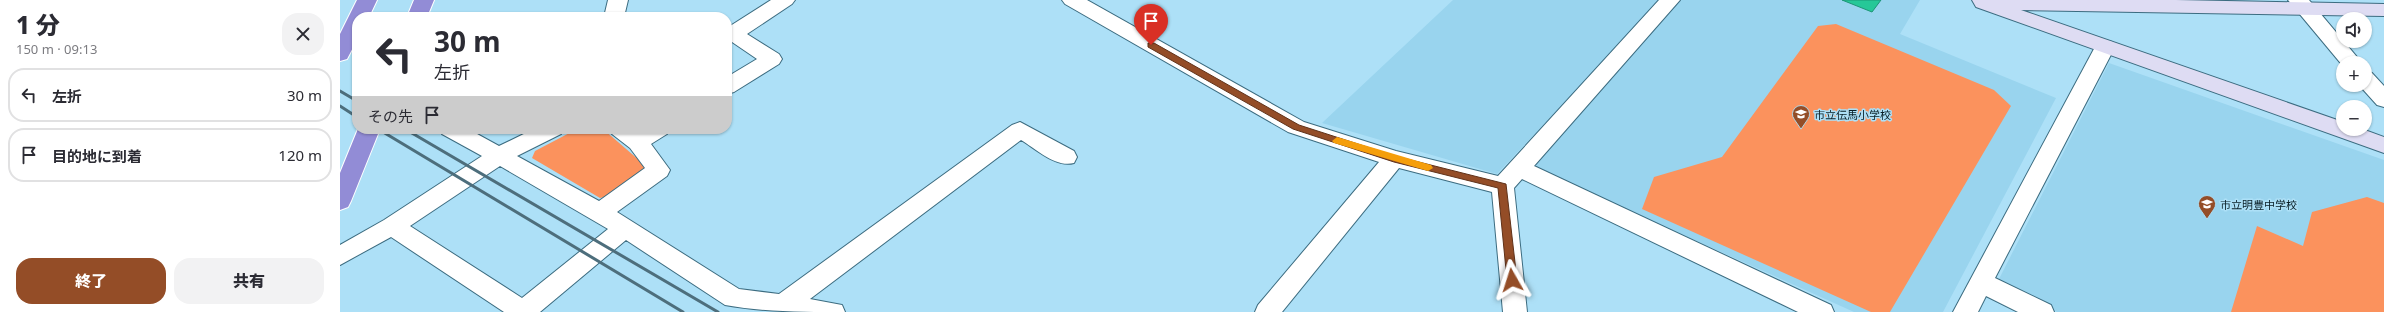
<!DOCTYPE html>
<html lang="ja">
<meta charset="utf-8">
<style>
body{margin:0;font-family:"Noto Sans","Noto Sans JP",sans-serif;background:#f2f2f3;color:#2b2b33;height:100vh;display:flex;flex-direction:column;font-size:15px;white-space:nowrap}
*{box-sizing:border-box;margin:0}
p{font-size:13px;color:#7c7c81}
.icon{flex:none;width:22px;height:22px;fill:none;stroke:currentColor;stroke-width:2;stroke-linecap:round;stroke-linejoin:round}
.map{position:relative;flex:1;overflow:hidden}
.sheet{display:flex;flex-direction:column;background:#fff;width:340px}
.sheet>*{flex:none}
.banner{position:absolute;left:12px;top:12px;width:380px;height:122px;border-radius:16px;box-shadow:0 1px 3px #0004;background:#fff;color:#2b2b33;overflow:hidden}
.controls{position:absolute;left:1996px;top:12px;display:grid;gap:8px}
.controls a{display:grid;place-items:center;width:36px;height:36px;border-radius:50%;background:#fff;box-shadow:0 1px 3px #0004;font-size:20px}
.pin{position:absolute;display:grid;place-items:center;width:34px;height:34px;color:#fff;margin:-41px -17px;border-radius:50% 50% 50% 0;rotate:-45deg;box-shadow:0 0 4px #0007}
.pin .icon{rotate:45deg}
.me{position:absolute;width:44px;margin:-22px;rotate:354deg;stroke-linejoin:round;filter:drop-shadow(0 0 3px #0008)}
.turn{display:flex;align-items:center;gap:14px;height:84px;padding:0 16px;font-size:18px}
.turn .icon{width:52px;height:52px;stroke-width:2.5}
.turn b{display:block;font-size:28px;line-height:34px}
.then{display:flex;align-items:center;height:38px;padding:0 16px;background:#0003;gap:8px;font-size:15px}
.round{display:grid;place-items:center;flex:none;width:42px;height:42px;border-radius:16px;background:#f2f2f3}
.overview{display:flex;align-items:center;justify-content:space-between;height:68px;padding:0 16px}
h1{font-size:24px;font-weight:800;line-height:30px}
.action{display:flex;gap:8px;margin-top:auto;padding:8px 16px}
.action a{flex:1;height:46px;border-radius:16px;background:#944d27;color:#fff;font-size:16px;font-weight:800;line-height:46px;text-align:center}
.action a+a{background:#f2f2f3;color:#2b2b33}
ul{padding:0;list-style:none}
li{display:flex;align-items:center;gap:12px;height:54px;margin:0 8px 6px;padding:0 8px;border:2px solid #e1e1e2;border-radius:16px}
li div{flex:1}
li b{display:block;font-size:15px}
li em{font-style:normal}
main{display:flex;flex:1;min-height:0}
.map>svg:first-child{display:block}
</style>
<main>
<section class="sheet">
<div class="overview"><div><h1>1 分</h1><p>150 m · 09:13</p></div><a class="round"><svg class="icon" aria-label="close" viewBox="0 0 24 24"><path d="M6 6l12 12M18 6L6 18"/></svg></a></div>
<ul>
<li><svg class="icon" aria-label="left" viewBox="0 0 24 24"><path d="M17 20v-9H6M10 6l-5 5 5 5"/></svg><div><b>左折</b></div><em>30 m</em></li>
<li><svg class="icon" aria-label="arrive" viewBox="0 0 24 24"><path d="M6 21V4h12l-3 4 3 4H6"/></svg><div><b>目的地に到着</b></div><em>120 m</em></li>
</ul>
<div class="action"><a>終了</a><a>共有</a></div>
</section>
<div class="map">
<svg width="2044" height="312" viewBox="0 0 2044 312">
<rect width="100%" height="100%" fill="#ade0f7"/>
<path fill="#99d4ee" d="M 1113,0 L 1321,0 L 1157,174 L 982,123 Z
M 1340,0 L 1580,0 L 1560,34 L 1716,98 L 1603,312 L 1514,312 L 1197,169 L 1195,160 Z
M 1769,63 L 2044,160 L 2044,312 L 1717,312 L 1663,285 L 1659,279 Z"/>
<path fill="#fb925d" d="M 1496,24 L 1654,90 L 1671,106 L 1550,312 L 1531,312 L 1302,209 L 1314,177 L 1382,157 L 1478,26 Z
M 237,129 L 263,129 L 307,167 L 272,195 L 260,198 L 192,158 L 195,151 Z
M 2027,197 L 2044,203 L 2044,312 L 1891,312 L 1917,226 L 1963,246 L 1972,212 Z"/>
<path fill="#26c898" stroke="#1d9576" d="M 1502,0 L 1541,0 L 1532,12 Z"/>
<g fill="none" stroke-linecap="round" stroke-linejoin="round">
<defs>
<path id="street" d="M 268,0 L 288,0 L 284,17 L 264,17 Z
M 431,0 L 455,0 L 452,4 L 407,34 L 439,54 L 442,59 L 439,64 L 394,92 L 387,94 L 387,77 L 417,59 L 392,42 L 387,44 L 387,28 Z
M 722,0 L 747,0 L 964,122 L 1056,151 L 1158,176 L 1319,0 L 1340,0 L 1194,166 L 1491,305 L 1494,312 L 1458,312 L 1182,179 L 1174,188 L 1187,312 L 1163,312 L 1152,192 L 1059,168 L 942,312 L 915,312 L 918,305 L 1039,162 L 948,132 L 725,4 Z
M 1948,0 L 1969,0 L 2022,63 L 2003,63 L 2003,66 Z
M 1765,40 L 1772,42 L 1775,47 L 1655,278 L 1711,305 L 1714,312 L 1678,312 L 1646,296 L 1638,312 L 1613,312 L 1755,47 L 1758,42 Z
M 2025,71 L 2032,73 L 2044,86 L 2044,107 L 2037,105 L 2019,85 L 2025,85 Z
M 680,122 L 734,151 L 737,157 L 734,163 C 716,168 696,149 681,140 L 470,299 L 502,305 L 505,312 C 467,312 423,312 385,305 L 286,240 L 200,312 L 164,312 L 51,237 L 0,265 L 0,245 L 44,220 L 142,156 L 102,134 L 99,129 L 128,129 L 159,146 L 194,129 L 224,129 L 221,134 L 177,156 L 259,201 L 305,168 L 290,148 L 272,134 L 269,129 L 295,129 L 299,131 L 302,129 L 330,129 L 327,134 L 311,144 L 330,170 L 327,176 L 277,212 L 399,289 L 439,294 L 672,125 ZM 160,166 L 268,229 L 182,298 L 70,226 Z"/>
<path id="secondary" d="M 1632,0 L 1836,0 L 2044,4 L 2044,16 L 1681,10 L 2003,122 L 2003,129 L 2022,129 L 2044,137 L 2044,153 L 1636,7 Z"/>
<path id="highway" d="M 17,0 L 37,0 L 29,17 L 17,17 L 17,40 L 7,59 L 0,61 L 0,34 Z
M 74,0 L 94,0 L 87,17 L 67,17 Z
M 18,129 L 40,129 L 11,201 L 8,207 L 0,210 L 0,173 Z"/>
</defs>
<use href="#street" stroke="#3c6c80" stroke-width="2"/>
<use href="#secondary" stroke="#3c6c80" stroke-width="2"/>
<use href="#highway" stroke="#fff" stroke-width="2"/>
<use href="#street" fill="#fff" fill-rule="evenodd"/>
<use href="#secondary" fill="#dedcf3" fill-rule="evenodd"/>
<use href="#highway" fill="#928cd6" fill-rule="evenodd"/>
<path stroke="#4d6e7c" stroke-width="3" d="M 0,91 L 17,101
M 0,106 L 17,117
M 38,129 L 343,312
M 65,129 L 378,312"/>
</g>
<path fill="#944d27" stroke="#603219" d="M 808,43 L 814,43 L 959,125 L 1055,156 L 1166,184 L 1177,280 L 1176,283 L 1172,285 L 1167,280 L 1158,188 L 1054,162 L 953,129 L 808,47 Z"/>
<path fill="#f59e0b" d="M 997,137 L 1091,165 L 1093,168 L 1088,171 L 994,143 L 992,141 Z"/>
<defs>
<symbol id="school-pin" viewBox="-11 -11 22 30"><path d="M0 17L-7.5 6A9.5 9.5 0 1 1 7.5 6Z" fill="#944d27" stroke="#ade0f7"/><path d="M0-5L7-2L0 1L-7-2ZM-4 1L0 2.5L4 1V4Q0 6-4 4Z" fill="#fff"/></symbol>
</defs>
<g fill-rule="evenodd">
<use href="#school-pin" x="1451" y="104" width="20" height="27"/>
<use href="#school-pin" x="1857" y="194" width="20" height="27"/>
</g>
<g text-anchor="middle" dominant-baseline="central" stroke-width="3" stroke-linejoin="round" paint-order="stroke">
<g font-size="11" fill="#091e26" stroke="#ade0f7" text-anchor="start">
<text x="1474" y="114">市立伝馬小学校</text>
<text x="1880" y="204">市立明豊中学校</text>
</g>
</g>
</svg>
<div class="controls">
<a><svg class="icon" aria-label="sound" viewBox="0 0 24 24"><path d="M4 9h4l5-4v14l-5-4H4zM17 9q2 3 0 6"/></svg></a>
<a>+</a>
<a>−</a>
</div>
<div class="pin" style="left:811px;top:45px;background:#d93025"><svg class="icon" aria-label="arrive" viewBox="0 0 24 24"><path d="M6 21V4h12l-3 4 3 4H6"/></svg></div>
<svg class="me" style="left:1172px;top:280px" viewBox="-20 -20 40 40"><path d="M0-17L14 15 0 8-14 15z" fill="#944d27" stroke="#fff" stroke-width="4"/></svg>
<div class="banner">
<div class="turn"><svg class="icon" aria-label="left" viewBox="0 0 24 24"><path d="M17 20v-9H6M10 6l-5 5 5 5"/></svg><div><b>30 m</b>左折</div></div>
<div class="then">その先<svg class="icon" aria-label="arrive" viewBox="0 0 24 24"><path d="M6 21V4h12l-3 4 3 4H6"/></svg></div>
</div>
</div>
</main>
